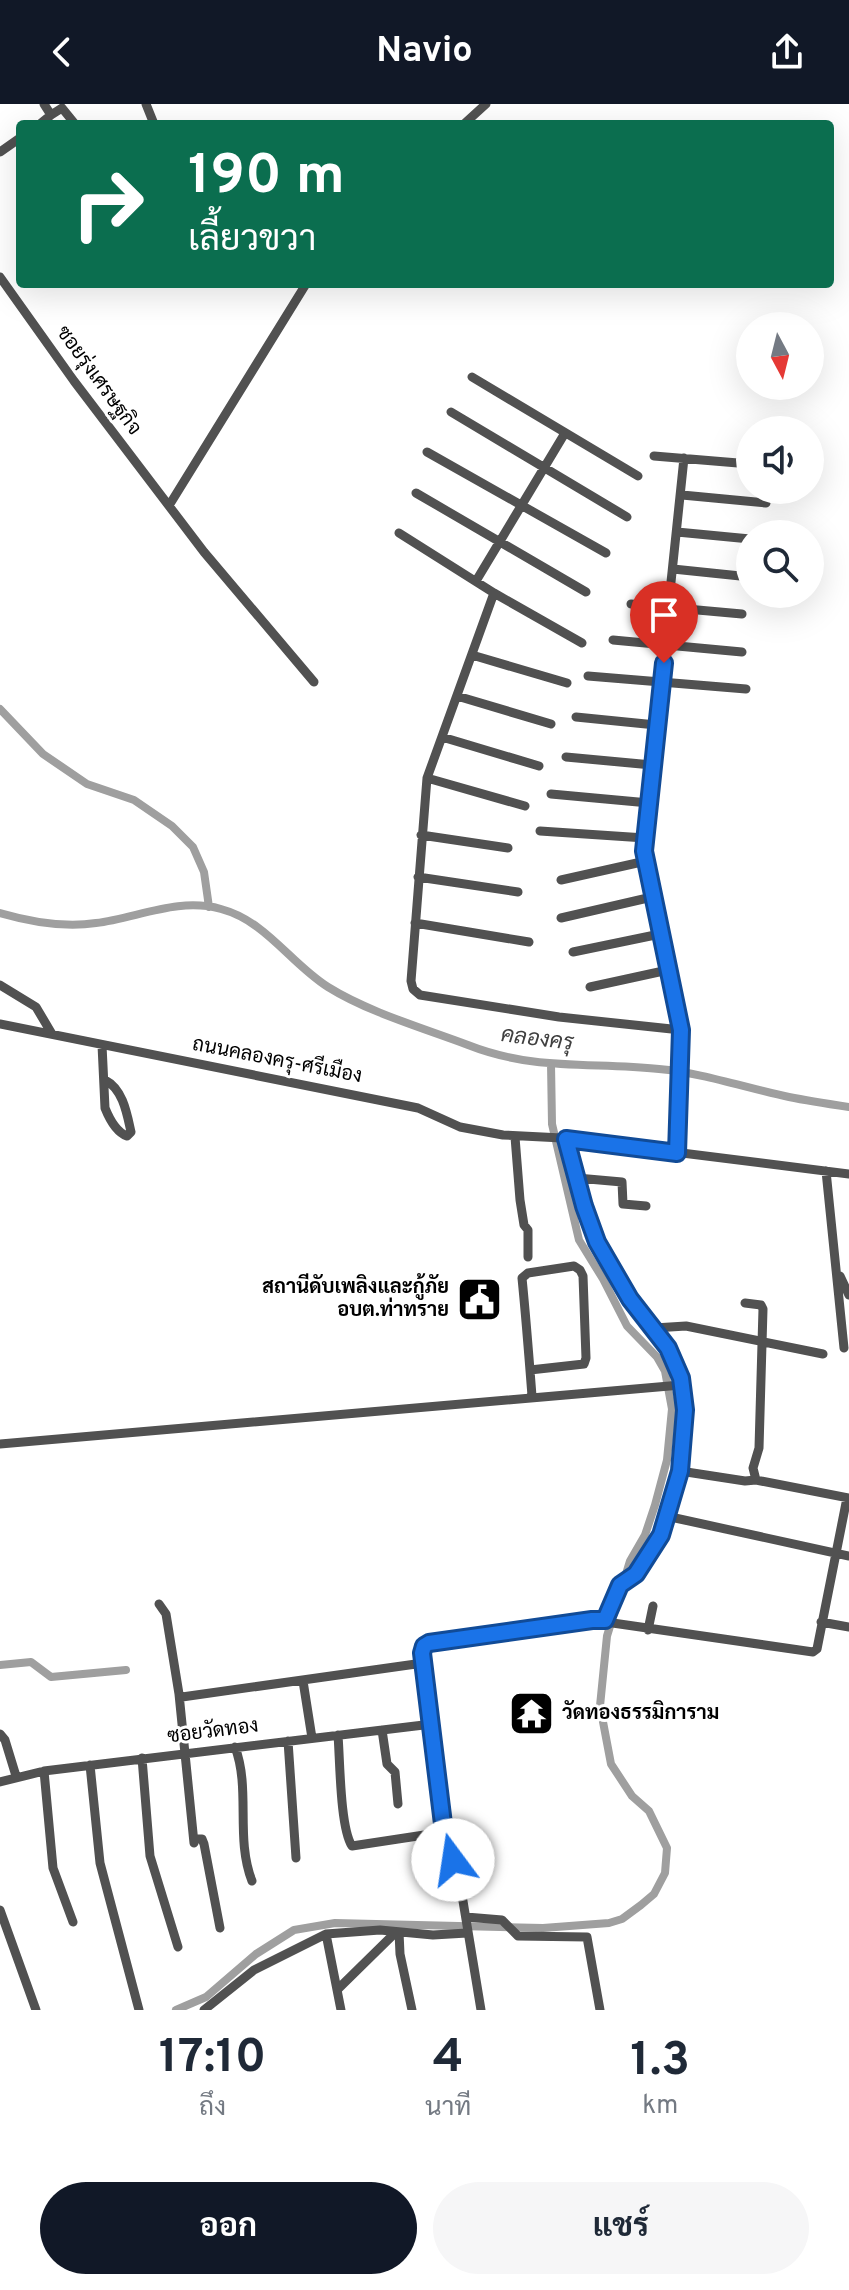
<!DOCTYPE html>
<html lang="th">
<meta charset="utf-8">
<style>
body{margin:0;font-family:Overpass,Sarabun,sans-serif;background:#f6f6f7;color:#1f2937;height:100vh;display:flex;flex-direction:column;font-size:30px;white-space:nowrap}
*{box-sizing:border-box;margin:0}
p{font-size:26px;color:#747a83}
.icon{flex:none;width:44px;height:44px;fill:none;stroke:currentColor;stroke-width:2;stroke-linecap:round;stroke-linejoin:round}
.map{position:relative;height:1906px;overflow:hidden}
.side{display:flex;flex-direction:column;background:#fff;flex:1}
.side>*{flex:none}
.banner{position:absolute;left:16px;top:16px;width:818px;height:168px;border-radius:8px;box-shadow:0 8px 32px #0002;background:#0b6e4f;color:#fff;overflow:hidden}
.needle{width:52px;rotate:173deg}
.controls{position:absolute;left:736px;top:208px;display:grid;gap:16px}
.controls a{display:grid;place-items:center;width:88px;height:88px;border-radius:50%;background:#fff;box-shadow:0 8px 32px #0002;font-size:40px}
.pin{position:absolute;display:grid;place-items:center;width:68px;height:68px;color:#fff;margin:-82px -34px;border-radius:50% 50% 50% 0;rotate:-45deg;box-shadow:0 0 8px #0007}
.pin .icon{rotate:45deg}
.me{position:absolute;width:88px;margin:-44px;rotate:346deg;stroke-linejoin:round;filter:drop-shadow(0 0 6px #0008)}
.turn{display:flex;align-items:center;gap:28px;height:168px;padding:0 40px;font-size:36px}
.turn .icon{width:104px;height:104px;stroke-width:2.5}
.turn b{display:block;font-size:56px;line-height:68px}
.eta{display:flex;justify-content:space-evenly;align-items:center;height:136px;text-align:center}
.eta b{font-size:48px;font-weight:700;line-height:56px}
.action{display:flex;gap:16px;margin-top:auto;padding:16px 40px}
.action a{flex:1;height:92px;border-radius:48px;background:#111827;color:#fff;font-size:32px;font-weight:700;line-height:92px;text-align:center}
.action a+a{background:#f6f6f7;color:#1f2937}
header{display:flex;justify-content:space-between;align-items:center;height:104px;padding:0 40px;background:#111827;color:#fff;font-size:36px;font-weight:700}
.map>svg:first-child{display:block}
</style>
<header><svg class="icon" aria-label="back" viewBox="0 0 24 24"><path d="M15 5l-7 7 7 7"/></svg>Navio<svg class="icon" aria-label="share" viewBox="0 0 24 24"><path d="M12 15V3M7 8l5-5 5 5M5 13v7h14v-7"/></svg></header>
<div class="map">
<svg width="849" height="1906" viewBox="0 0 849 1906">
<rect width="100%" height="100%" fill="#fff"/>
<g fill="none" stroke-linecap="round" stroke-linejoin="round">
<path stroke="#9f9f9f" stroke-width="8" d="M 0,605 L 43,650 L 87,680 L 134,696 L 172,722 L 193,743 L 204,768 L 209,803
M 0,809 C 31,818 63,824 96,819 C 137,814 178,793 221,805 C 266,817 290,859 328,883 C 368,908 423,924 468,941 C 534,967 591,958 659,965 C 703,969 746,984 789,993 C 809,997 829,1000 849,1003
M 0,1561 L 31,1558 L 51,1573 L 126,1566
M 176,1906 L 206,1893 L 256,1850 L 294,1826 L 335,1819 L 543,1824 L 609,1819 L 622,1815 L 641,1801 L 654,1790 L 665,1769 L 667,1744 L 649,1707 L 632,1692 L 611,1660 L 600,1602 L 607,1532 L 630,1457 L 645,1431 L 655,1401 L 667,1356 L 672,1305 L 665,1267 L 657,1253 L 627,1222 L 603,1175 L 579,1136 L 552,1020 L 551,960"/>
<path stroke="#515151" stroke-width="9" d="M 146,0 L 154,20
M 51,11 L 62,4 L 75,20
M 40,20 L 51,11 L 44,0
M 464,20 L 486,0
M 0,48 L 20,34
M 0,173 L 74,277 L 204,448 L 314,578
M 472,273 L 638,372
M 451,308 L 627,413
M 427,348 L 606,449
M 654,352 L 750,360
M 416,389 L 586,488
M 682,391 L 766,399
M 170,400 L 306,180
M 677,428 L 750,435
M 399,429 L 494,489 L 582,539
M 673,465 L 750,473
M 476,477 L 565,329
M 494,489 L 427,674 L 411,877 L 413,885 L 420,891 L 559,913 L 681,926
M 631,500 L 742,510
M 613,536 L 742,548
M 472,551 L 567,579
M 588,572 L 746,585
M 457,592 L 551,620
M 576,613 L 656,621 L 644,747 L 681,926 L 677,1049
M 656,621 L 684,354
M 442,633 L 539,662
M 566,653 L 652,661
M 427,674 L 525,702
M 551,690 L 649,699
M 540,727 L 645,734
M 421,731 L 508,744
M 418,773 L 518,788
M 561,776 L 646,757
M 561,814 L 652,793
M 415,819 L 529,838
M 573,848 L 660,830
M 0,881 L 36,903 L 52,930
M 590,883 L 668,866
M 0,920 L 418,1004 L 460,1023 L 503,1031 L 562,1034 L 849,1070
M 102,941 L 105,1004 C 109,1014 116,1028 127,1032 L 131,1028 C 127,1010 123,985 105,976
M 515,1033 L 520,1096 L 524,1121 L 528,1126 L 528,1153
M 566,1035 L 584,1102 L 597,1138 L 621,1182 L 668,1244 L 681,1274 L 685,1306 L 680,1367 L 661,1431 L 636,1470 L 620,1481 L 605,1516
M 826,1067 L 844,1244
M 577,1074 L 622,1078 L 623,1100 L 646,1102
M 840,1172 L 849,1191
M 745,1199 L 761,1201 L 763,1205 L 759,1344 L 753,1364 L 756,1376 L 849,1394
M 654,1224 L 686,1222 L 823,1250
M 530,1266 L 584,1260 L 586,1254 L 583,1172 L 580,1166 L 574,1162 L 528,1169 L 522,1174 C 526,1214 529,1253 532,1292
M 0,1340 L 681,1281
M 680,1367 L 745,1377 L 756,1376
M 666,1412 L 849,1452
M 159,1500 L 166,1510 L 179,1590 L 182,1593 L 423,1559
M 821,1518 L 849,1523
M 648,1526 L 653,1502
M 303,1577 L 312,1634
M 179,1590 L 194,1739
M 382,1626 L 387,1660 L 395,1668 L 398,1700
M 0,1630 L 5,1636 L 16,1672
M 338,1631 C 340,1656 340,1724 352,1742 L 444,1728
M 288,1637 L 296,1754
M 235,1643 C 251,1685 235,1734 252,1777
M 142,1654 L 150,1752 L 178,1843
M 90,1661 L 100,1759 L 139,1906
M 44,1667 L 53,1764 L 73,1818
M 0,1678 L 44,1667 L 432,1620
M 194,1735 L 202,1735 L 204,1740 L 220,1824
M 0,1806 L 36,1906
M 466,1813 L 502,1816 L 518,1832 L 587,1833 L 600,1906
M 399,1828 L 400,1850 L 412,1906
M 326,1830 L 341,1906
M 339,1884 L 396,1828
M 204,1906 L 254,1866 L 326,1830 L 380,1826 L 433,1831 L 467,1829
M 481,1906 L 461,1785 L 444,1728 L 422,1549 L 424,1542 L 429,1539 L 592,1516 L 813,1548 L 817,1545 L 847,1394"/>
</g>
<g fill="none" stroke-linecap="round" stroke-linejoin="round">
<defs>
<path id="route" d="M 453,1756 L 444,1728 L 422,1549 L 424,1542 L 429,1539 L 592,1516 L 605,1516 L 620,1481 L 636,1470 L 661,1431 L 680,1367 L 685,1306 L 681,1274 L 668,1244 L 630,1195 L 597,1138 L 584,1102 L 566,1035 L 677,1049 L 681,926 L 644,747 L 664,559"/>
</defs>
<use href="#route" stroke="#114b97" stroke-width="20"/>
<use href="#route" stroke="#1a73e8" stroke-width="14"/>
</g>
<defs>
<symbol id="civic-square" viewBox="-11 -11 22 22"><rect x="-9" y="-9" width="18" height="18" rx="4" fill="#000" stroke="#fff"/><path d="M-.6-6.5H3V-4.5H.6V-3L4-1V1h2V6H-6V1h2V-1L-.6-3ZM-1.2 2.5V6h2.4V2.5Z" fill="#fff"/></symbol>
<symbol id="temple-square" viewBox="-11 -11 22 22"><rect x="-9" y="-9" width="18" height="18" rx="4" fill="#000" stroke="#fff"/><path d="M0-6L5-2H3V0L6.5 2.5H4V6H1.5V3h-3V6H-4V2.5H-6.5L-3 0V-2H-5Z" fill="#fff"/></symbol>
</defs>
<g fill-rule="evenodd">
<use href="#civic-square" x="454" y="1170" width="51" height="51"/>
<use href="#temple-square" x="506" y="1584" width="51" height="51"/>
</g>
<g text-anchor="middle" dominant-baseline="central" stroke-width="6" stroke-linejoin="round" paint-order="stroke">
<g font-size="20" fill="#000" stroke="#fff">
<text transform="translate(98 277) rotate(54)">ซอยรุ่งเศรษฐกิจ</text>
<text transform="translate(277 957) rotate(11)">ถนนคลองครุ-ศรีเมือง</text>
<text transform="translate(213 1628) rotate(-7)">ซอยวัดทอง</text>
</g>
<g font-size="20" font-weight="bold" fill="#000" stroke="#fff" text-anchor="end">
<text x="449" y="1184">สถานีดับเพลิงและกู้ภัย<tspan x="449" dy="23">อบต.ท่าทราย</tspan></text>
<text x="562" y="1610" text-anchor="start">วัดทองธรรมิการาม</text>
</g>
<g font-size="22" font-style="italic" fill="#404040" stroke="#fff">
<text transform="translate(537 936) rotate(7)">คลองครุ</text>
</g>
</g>
</svg>
<div class="controls">
<a><svg class="needle" viewBox="-14 -14 28 28"><path d="M0-13l5 13h-10z" fill="#e53935"/><path d="M0 13l5-13h-10z" fill="#747a83"/></svg></a>
<a><svg class="icon" aria-label="sound" viewBox="0 0 24 24"><path d="M4 9h4l5-4v14l-5-4H4zM17 9q2 3 0 6"/></svg></a>
<a><svg class="icon" aria-label="search" viewBox="0 0 24 24"><circle cx="10" cy="10" r="6"/><path d="M15 15l6 6"/></svg></a>
</div>
<div class="pin" style="left:664px;top:559px;background:#d93025"><svg class="icon" aria-label="arrive" viewBox="0 0 24 24"><path d="M6 21V4h12l-3 4 3 4H6"/></svg></div>
<svg class="me" style="left:453px;top:1756px" viewBox="-20 -20 40 40"><circle r="19" fill="#fff"/><path d="M0-13L10 11 0 6-10 11z" fill="#1a73e8"/></svg>
<div class="banner">
<div class="turn"><svg class="icon" aria-label="right" viewBox="0 0 24 24"><path d="M7 20v-9h11M14 6l5 5-5 5"/></svg><div><b>190 m</b>เลี้ยวขวา</div></div>
</div>
</div>
<section class="side">
<div class="eta">
<div><b>17:10</b><p>ถึง</p></div>
<div><b>4</b><p>นาที</p></div>
<div><b>1.3</b><p>km</p></div>
</div>
<div class="action"><a>ออก</a><a>แชร์</a></div>
</section>
